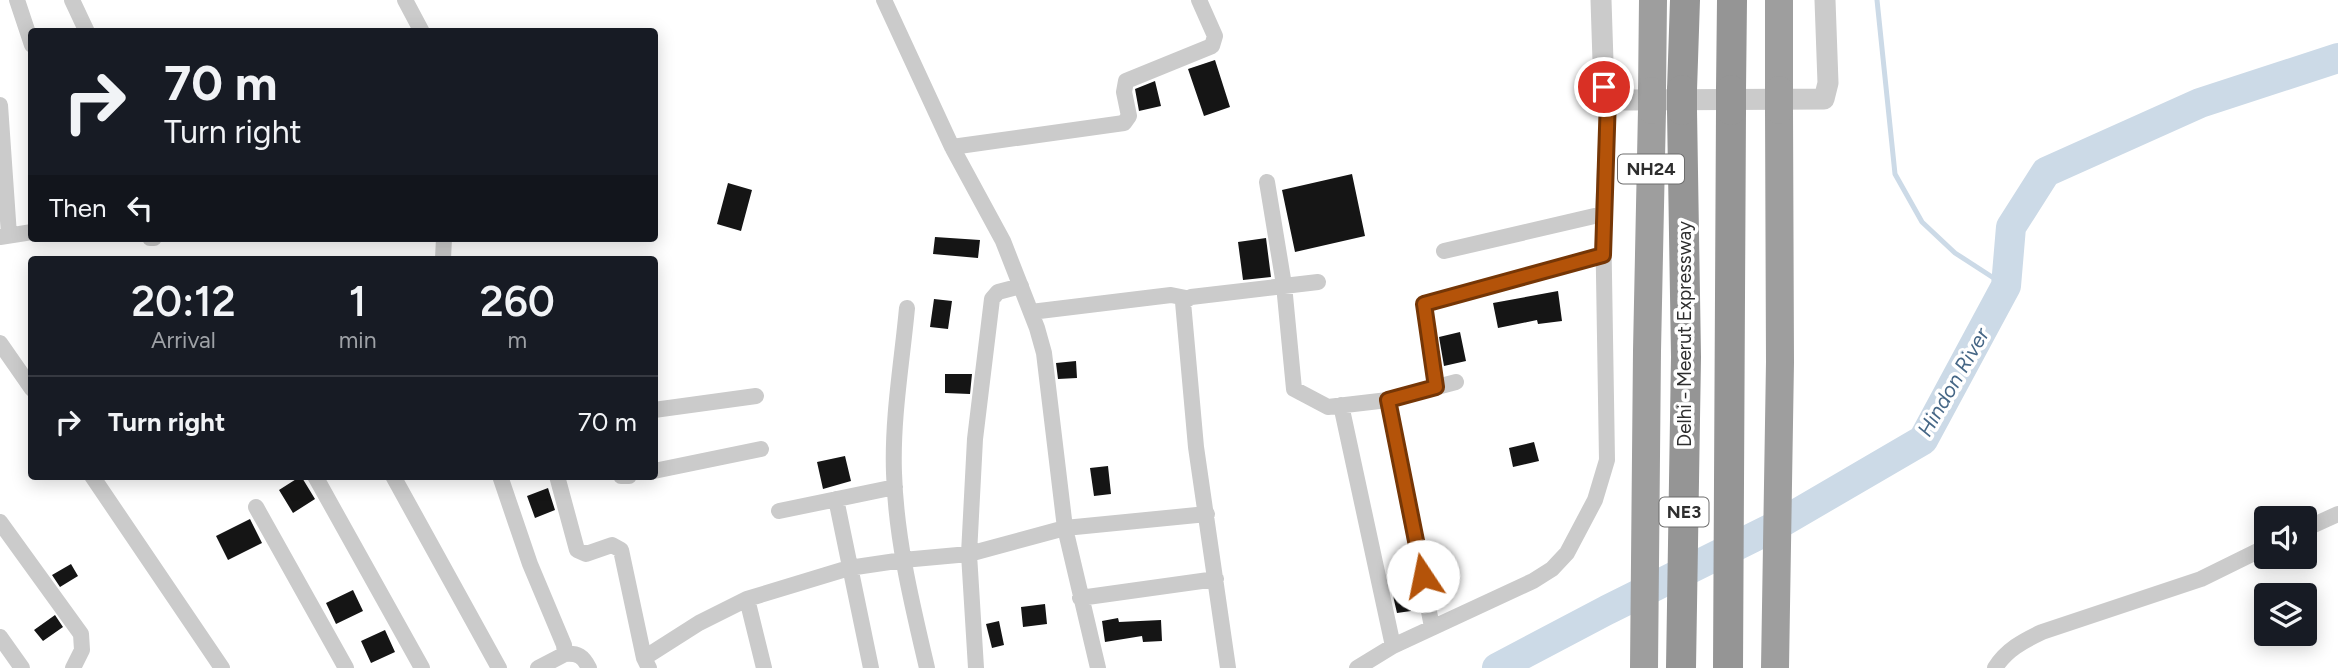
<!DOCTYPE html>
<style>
body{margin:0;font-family:Figtree,sans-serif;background:#20242c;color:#f1f3f6;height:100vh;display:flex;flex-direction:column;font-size:26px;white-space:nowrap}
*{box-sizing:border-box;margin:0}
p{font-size:23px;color:#9ea1a6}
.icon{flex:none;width:38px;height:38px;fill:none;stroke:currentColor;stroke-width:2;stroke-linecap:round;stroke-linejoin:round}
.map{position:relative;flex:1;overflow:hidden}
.details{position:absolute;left:28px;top:256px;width:630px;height:224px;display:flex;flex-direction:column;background:#171b24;border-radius:7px;box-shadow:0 4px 18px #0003}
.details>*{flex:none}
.banner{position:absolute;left:28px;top:28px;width:630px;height:214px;border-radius:7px;box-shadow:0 4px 18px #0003;background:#171b24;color:#f1f3f6;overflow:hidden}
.controls{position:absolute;left:2254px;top:506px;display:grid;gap:14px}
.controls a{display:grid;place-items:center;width:63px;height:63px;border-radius:7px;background:#171b24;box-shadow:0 4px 18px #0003;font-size:35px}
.pin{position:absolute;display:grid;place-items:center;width:60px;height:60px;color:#fff;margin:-30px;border:4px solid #fff;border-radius:50%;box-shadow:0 2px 7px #0007}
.me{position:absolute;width:77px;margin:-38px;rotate:349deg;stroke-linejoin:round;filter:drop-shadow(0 0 5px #0008)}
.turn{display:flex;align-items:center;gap:24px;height:147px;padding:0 21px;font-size:32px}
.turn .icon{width:91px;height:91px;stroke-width:2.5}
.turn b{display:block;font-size:49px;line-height:60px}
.then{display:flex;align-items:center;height:66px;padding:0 21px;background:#0003;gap:14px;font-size:26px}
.eta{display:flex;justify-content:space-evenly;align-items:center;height:119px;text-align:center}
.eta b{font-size:42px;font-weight:600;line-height:49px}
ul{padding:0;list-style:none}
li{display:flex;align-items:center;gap:21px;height:91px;padding:0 21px;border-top:2px solid #363941}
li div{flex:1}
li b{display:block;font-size:26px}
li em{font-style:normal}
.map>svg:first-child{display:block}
</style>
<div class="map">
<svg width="2338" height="668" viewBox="0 0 2338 668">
<rect width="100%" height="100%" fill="#fff"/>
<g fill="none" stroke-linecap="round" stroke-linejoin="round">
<path stroke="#ccdae7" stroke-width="5" d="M 1877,0 L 1895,174 L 1922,222 L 1955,253 L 2006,286"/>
<path stroke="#ccdae7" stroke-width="30" d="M 1497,668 L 1607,610 L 1772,528 L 1923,440 L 2006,286 L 2011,227 L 2046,172 L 2200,103 L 2338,58"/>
</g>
<path fill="#151515" d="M 1215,60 L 1230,107 L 1204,116 L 1188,69 Z
M 1155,81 L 1161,106 L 1139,111 L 1135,89 Z
M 1352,174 L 1365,236 L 1295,252 L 1282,190 Z
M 728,183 L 752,190 L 741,231 L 717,224 Z
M 935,237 L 980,240 L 978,258 L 933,254 Z
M 1266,238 L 1271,277 L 1243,280 L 1238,242 Z
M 1558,291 L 1562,321 L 1538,324 L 1537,320 L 1498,328 L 1493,303 Z
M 934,299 L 952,301 L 948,329 L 930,327 Z
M 1460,332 L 1466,361 L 1444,366 L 1439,337 Z
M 1076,361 L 1077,378 L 1058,379 L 1056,363 Z
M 945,374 L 972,374 L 970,394 L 945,393 Z
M 1534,442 L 1539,461 L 1513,467 L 1509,448 Z
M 845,456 L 851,481 L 823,489 L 817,462 Z
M 1108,466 L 1111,494 L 1094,496 L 1090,468 Z
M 301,476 L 315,499 L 293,513 L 279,490 Z
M 548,488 L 555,510 L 535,518 L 527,496 Z
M 250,519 L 262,543 L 228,560 L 216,536 Z
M 71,564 L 78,576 L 60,587 L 52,575 Z
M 1405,572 L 1411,611 L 1397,613 L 1388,574 Z
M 353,590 L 363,611 L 336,624 L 326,603 Z
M 1045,604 L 1047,624 L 1023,627 L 1021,607 Z
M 55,615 L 63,627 L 43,641 L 34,630 Z
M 1118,618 L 1119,622 L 1161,620 L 1162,641 L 1143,642 L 1142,636 L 1105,642 L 1102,621 Z
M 999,621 L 1004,645 L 992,648 L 986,624 Z
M 385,630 L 395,652 L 371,663 L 361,641 Z"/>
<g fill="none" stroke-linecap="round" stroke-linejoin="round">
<path stroke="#cbcbcb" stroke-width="16" d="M 17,0 L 32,45
M 72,0 L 87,32
M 405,0 L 422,32
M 884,0 L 952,147 L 1003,241 L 1037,328 L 1044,353 L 1065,528 L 1098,668
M 0,105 L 9,235
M 952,147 L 1124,123 L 1129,116 L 1124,92 L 1126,81 L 1212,46 L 1215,36 L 1199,0
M 1267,182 L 1284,285 L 1294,389 L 1328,407 L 1388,400
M 0,237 L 32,232
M 150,238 L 154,238
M 1444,251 L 1603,214
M 443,259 L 444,238
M 907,308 C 902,362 892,418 894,473 C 896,539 912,604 927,668
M 1031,312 L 1171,295 L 1186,298
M 0,343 L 32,389
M 1436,387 L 1424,304 L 1603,255
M 1341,405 L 1393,646
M 654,410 L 756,396
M 654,471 L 761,449
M 92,476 L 222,668
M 315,476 L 422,668
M 393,476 L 499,668
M 500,476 L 530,564 L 564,645 L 565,654 L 538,668
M 557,476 L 577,550 L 586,554 L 612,545 L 621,550 L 644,658 L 649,668
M 621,476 L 629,476
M 836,499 L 871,668
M 256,507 L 346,668
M 779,511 L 895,487
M 0,522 L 81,634 L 82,650 L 73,668
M 2305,529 L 2338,514
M 1080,598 L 1216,579
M 747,599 L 764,668
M 1432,627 L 1388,400 L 1456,382
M 0,637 L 22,668
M 565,654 C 578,653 583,656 589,668
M 644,658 L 699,623 L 747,599 L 849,568 L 903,560 L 969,554 L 1065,528 L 1207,514
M 976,668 L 969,554 L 975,439 L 992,299 L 998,292 L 1021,286
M 1228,668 L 1196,447 L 1183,302 L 1191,297 L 1318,282
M 1357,668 L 1393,646 L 1533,581 L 1552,569 L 1567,553 L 1595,500 L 1607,460 L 1603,214 L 1608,97
M 1995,668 C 2006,650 2023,641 2042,632 L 2201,579 L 2266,547"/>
<path stroke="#cbcbcb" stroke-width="21" d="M 1601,0 L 1604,92 L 1611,99 L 1626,100 L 1824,99 L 1828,83 L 1825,0"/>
<path stroke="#9e9e9e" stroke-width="28" d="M 1779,0 L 1779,90
M 1652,91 L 1653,0
M 1644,668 L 1647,351 L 1652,110
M 1775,668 L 1780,362 L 1779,110"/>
<path stroke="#959595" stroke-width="30" d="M 1682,90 L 1685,0
M 1731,90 L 1732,0
M 1681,668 L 1686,357 L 1682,110
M 1728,668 L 1731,110"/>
<path stroke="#9e9e9e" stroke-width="28" d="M 1779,90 L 1779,110
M 1652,110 L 1652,91"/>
<path stroke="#959595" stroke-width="30" d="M 1731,90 L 1731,110
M 1682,110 L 1682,90"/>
</g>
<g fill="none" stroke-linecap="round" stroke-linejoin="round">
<defs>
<path id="route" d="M 1423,576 L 1388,400 L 1436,387 L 1424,304 L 1603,255 L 1608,97 L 1604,87"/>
</defs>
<use href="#route" stroke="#753606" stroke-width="18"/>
<use href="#route" stroke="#b45309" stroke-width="12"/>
</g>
<g text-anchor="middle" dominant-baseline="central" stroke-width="7" stroke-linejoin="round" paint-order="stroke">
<g fill="#fff" stroke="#6d6d6d" stroke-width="2">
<rect x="1618" y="154.5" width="66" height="29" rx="5"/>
<rect x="1659.5" y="497.5" width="49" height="29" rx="5"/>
</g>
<g font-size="18" font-weight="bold" fill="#2e2e2e">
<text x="1651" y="169">NH24</text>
<text x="1684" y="512">NE3</text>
</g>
<g font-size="19" fill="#2e2e2e" stroke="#fff">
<text transform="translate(1684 334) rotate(-90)">Delhi - Meerut Expressway</text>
</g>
<g font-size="21" font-style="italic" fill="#466786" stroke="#fff">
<text transform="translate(1953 382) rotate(-60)">Hindon River</text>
</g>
</g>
</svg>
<div class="controls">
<a><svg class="icon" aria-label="sound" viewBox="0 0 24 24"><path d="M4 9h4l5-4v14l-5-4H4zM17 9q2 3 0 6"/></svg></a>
<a><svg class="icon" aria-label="layers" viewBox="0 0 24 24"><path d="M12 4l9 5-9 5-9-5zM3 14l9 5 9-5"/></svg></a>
</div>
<div class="pin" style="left:1604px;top:87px;background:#d93025"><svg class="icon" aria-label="arrive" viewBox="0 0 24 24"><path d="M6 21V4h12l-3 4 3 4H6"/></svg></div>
<svg class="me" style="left:1423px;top:576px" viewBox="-20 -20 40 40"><circle r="19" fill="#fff"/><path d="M0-13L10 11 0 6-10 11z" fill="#b45309"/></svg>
<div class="banner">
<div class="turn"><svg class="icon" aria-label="right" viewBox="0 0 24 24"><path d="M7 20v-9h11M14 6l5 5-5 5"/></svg><div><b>70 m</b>Turn right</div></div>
<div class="then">Then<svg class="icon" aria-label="left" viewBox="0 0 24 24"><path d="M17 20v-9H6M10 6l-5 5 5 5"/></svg></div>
</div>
<section class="details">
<div class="eta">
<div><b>20:12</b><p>Arrival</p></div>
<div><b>1</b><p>min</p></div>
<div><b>260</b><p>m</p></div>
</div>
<ul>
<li><svg class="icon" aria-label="right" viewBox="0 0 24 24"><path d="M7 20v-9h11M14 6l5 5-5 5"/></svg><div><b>Turn right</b></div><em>70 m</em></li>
</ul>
</section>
</div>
